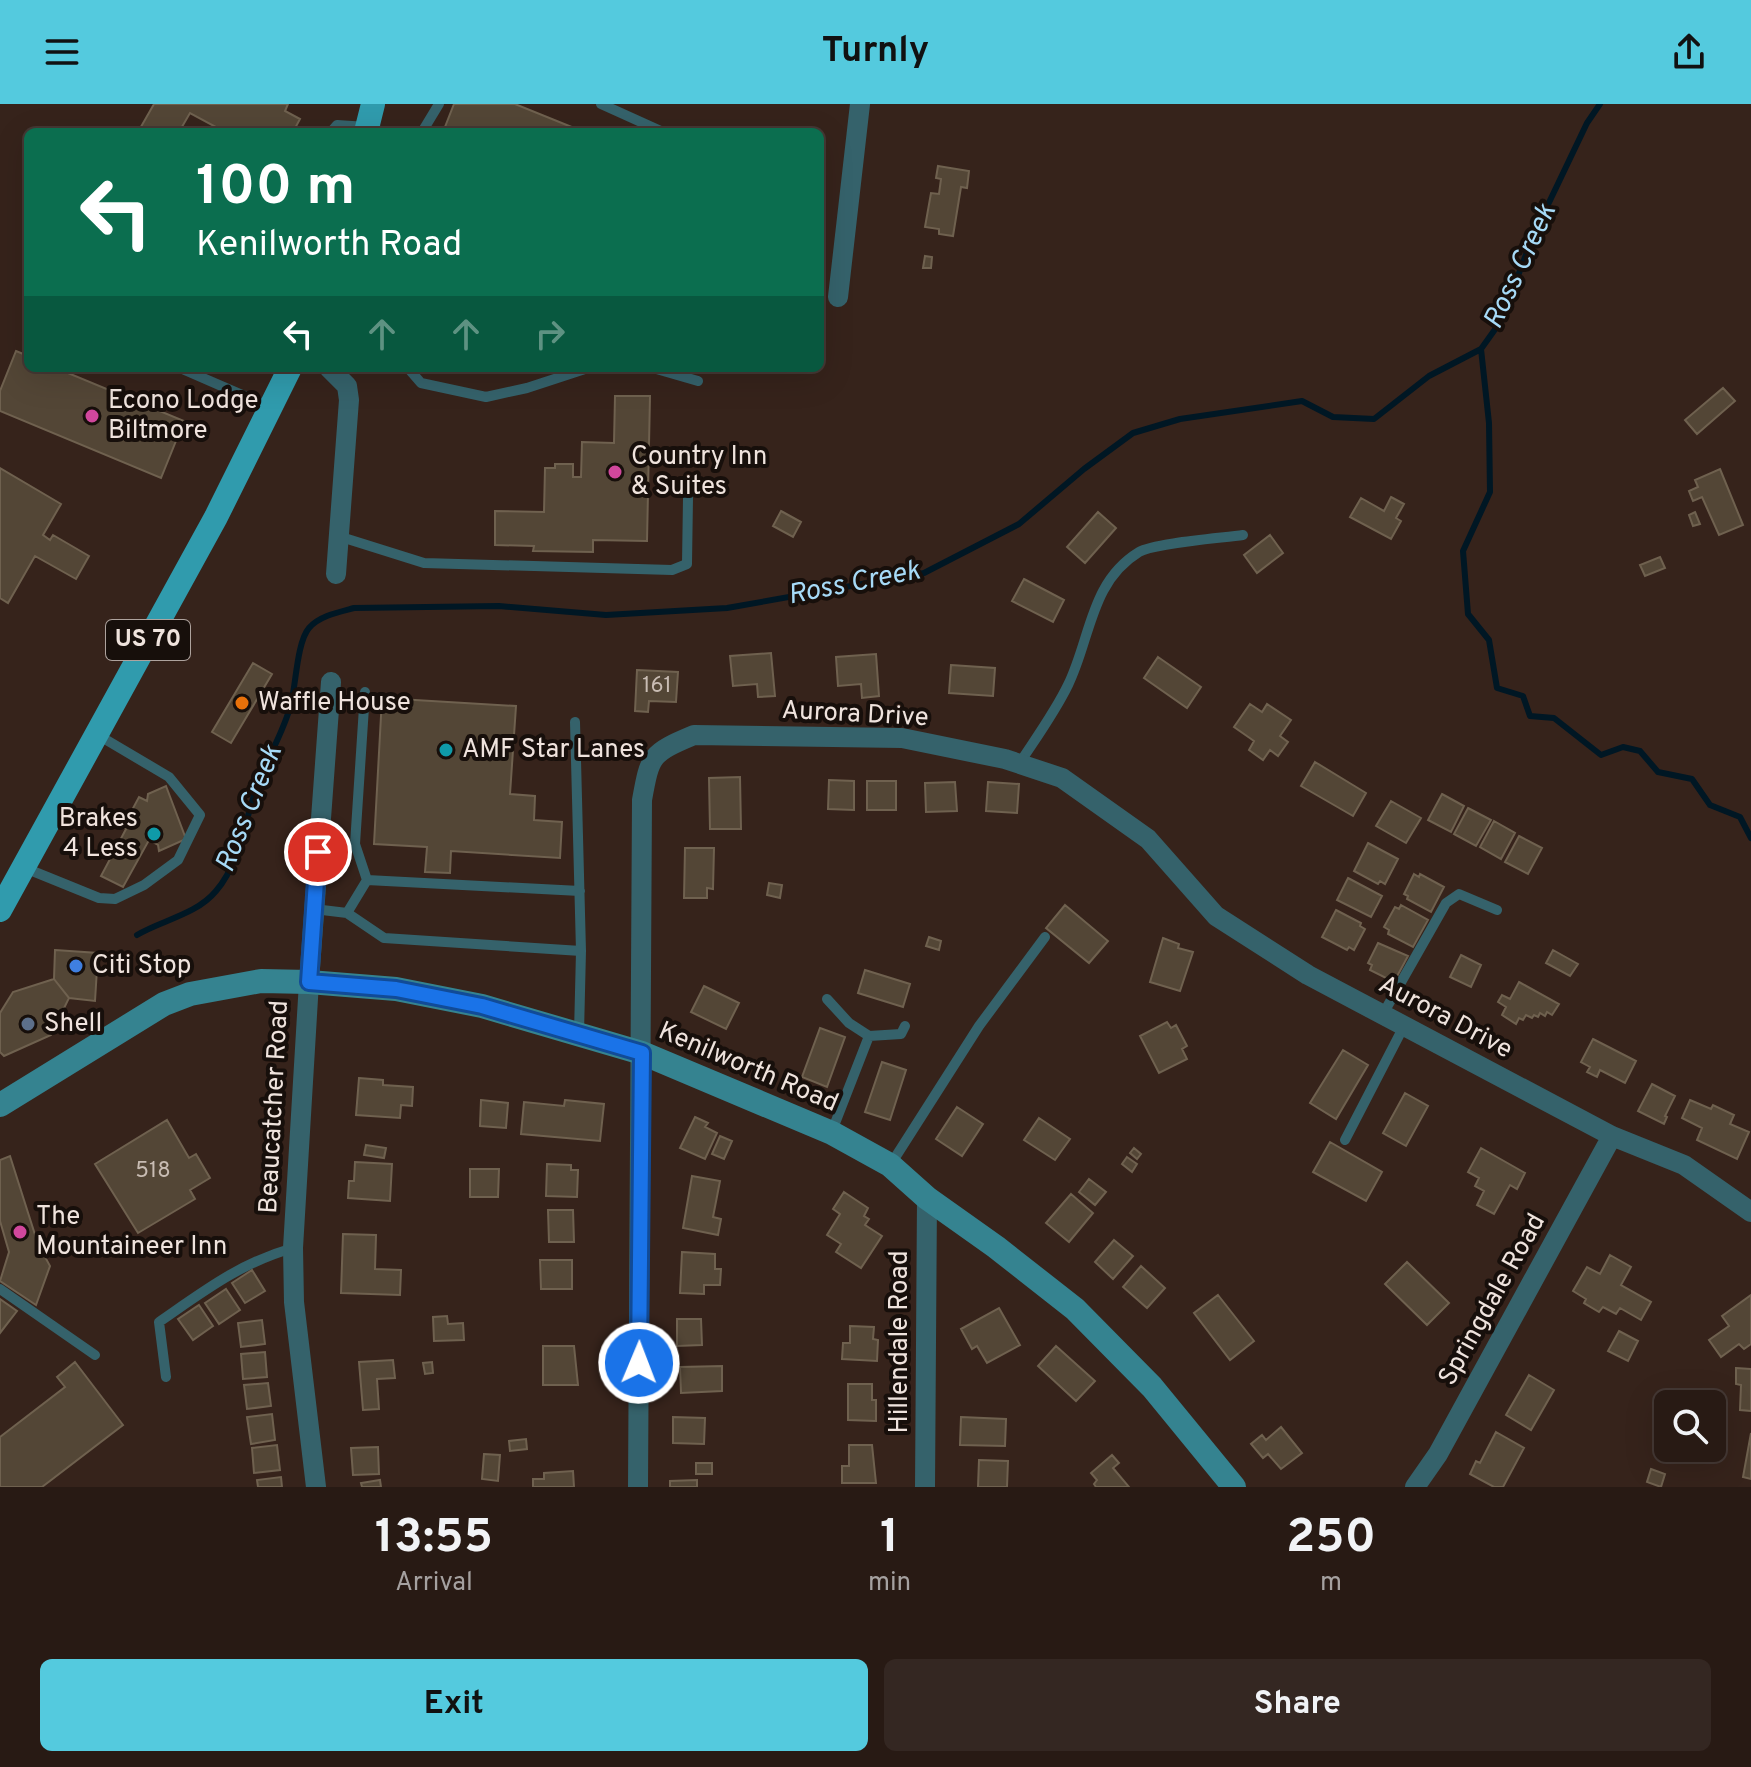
<!DOCTYPE html>
<style>
body{margin:0;font-family:Overpass,sans-serif;background:#342722;color:#f1f3f6;height:100vh;display:flex;flex-direction:column;font-size:30px;white-space:nowrap}
*{box-sizing:border-box;margin:0}
p{font-size:26px;color:#a5a1a0}
.icon{flex:none;width:44px;height:44px;fill:none;stroke:currentColor;stroke-width:2;stroke-linecap:round;stroke-linejoin:round}
.map{position:relative;height:1383px;overflow:hidden}
.sheet{display:flex;flex-direction:column;background:#281a14;flex:1}
.sheet>*{flex:none}
.hud{position:absolute;left:24px;top:24px;width:800px;height:244px;border-radius:12px;box-shadow:0 8px 32px #0002,0 0 0 2px #443834;background:#0b6e4f;color:#fff;overflow:hidden}
.fabs{position:absolute;left:1654px;top:1286px;display:grid;gap:16px}
.fabs a{display:grid;place-items:center;width:72px;height:72px;border-radius:12px;background:#281a14;box-shadow:0 8px 32px #0002,0 0 0 2px #443834;font-size:40px}
.pin{position:absolute;display:grid;place-items:center;width:68px;height:68px;color:#fff;margin:-34px;border:4px solid #fff;border-radius:50%;box-shadow:0 2px 8px #0007}
.me{position:absolute;width:88px;margin:-44px;rotate:1deg;stroke-linejoin:round;filter:drop-shadow(0 0 6px #0008)}
.turn{display:flex;align-items:center;gap:28px;height:168px;padding:0 40px;font-size:36px}
.turn .icon{width:104px;height:104px;stroke-width:2.5}
.turn b{display:block;font-size:56px;line-height:68px}
.lanes{display:flex;align-items:center;height:76px;padding:0 40px;background:#0003;justify-content:center;gap:40px;direction:ltr}
.lanes .off{opacity:.35}
.eta{display:flex;justify-content:space-evenly;align-items:center;height:136px;text-align:center}
.eta b{font-size:48px;font-weight:700;line-height:56px}
.action{display:flex;gap:16px;margin-top:auto;padding:16px 40px}
.action a{flex:1;height:92px;border-radius:12px;background:#54cade;color:#111;font-size:32px;font-weight:700;line-height:92px;text-align:center}
.action a+a{background:#342722;color:#f1f3f6}
header{display:flex;justify-content:space-between;align-items:center;height:104px;padding:0 40px;background:#54cade;color:#111;font-size:36px;font-weight:700}
.map>svg:first-child{display:block}
</style>
<header><svg class="icon" aria-label="menu" viewBox="0 0 24 24"><path d="M4 6h16M4 12h16M4 18h16"/></svg>Turnly<svg class="icon" aria-label="share" viewBox="0 0 24 24"><path d="M12 15V3M7 8l5-5 5 5M5 13v7h14v-7"/></svg></header>
<div class="map">
<svg width="1751" height="1383" viewBox="0 0 1751 1383">
<rect width="100%" height="100%" fill="#36231b"/>
<g fill="none" stroke-linecap="round" stroke-linejoin="round">
<path stroke="#001724" stroke-width="6" d="M 1481,245 L 1489,319 L 1490,388 L 1463,447 L 1468,510 L 1489,536 L 1497,584 L 1523,592 L 1530,612 L 1554,614 L 1601,651 L 1623,643 L 1640,647 L 1658,668 L 1692,675 L 1710,701 L 1740,713 L 1751,734
M 137,831 C 162,816 196,811 216,787 C 241,758 245,714 258,679 C 268,653 284,627 291,600 C 296,580 297,538 309,524 C 319,512 339,508 354,504 L 499,502 L 606,511 L 727,504 L 924,469 L 1019,420 L 1084,365 L 1133,329 L 1180,315 L 1302,297 L 1333,313 L 1374,315 L 1429,272 L 1481,245 L 1501,217 L 1533,132 L 1587,19 L 1600,0"/>
</g>
<path fill="#534636" stroke="#6f614f" stroke-width="2" d="M 154,0 L 288,0 L 285,7 L 300,15 L 293,28 L 225,28 L 190,9 L 179,28 L 138,28 Z
M 154,0 L 288,0 L 285,7 L 300,15 L 293,28 L 225,28 L 190,9 L 179,28 L 138,28 Z
M 454,0 L 515,0 L 584,28 L 443,28 Z
M 938,62 L 969,67 L 967,84 L 961,83 L 953,132 L 939,130 L 939,125 L 925,123 L 931,89 L 939,90 L 941,75 L 936,74 Z
M 925,152 L 932,153 L 931,164 L 923,164 Z
M 16,247 L 28,252 L 28,264 L 56,264 L 184,317 L 161,374 L 0,307 L 0,287 Z
M 1723,284 L 1735,297 L 1697,330 L 1685,316 Z
M 615,292 L 650,292 L 647,437 L 593,436 L 593,448 L 533,447 L 534,442 L 495,441 L 495,407 L 544,408 L 545,364 L 555,364 L 555,360 L 573,360 L 573,373 L 581,373 L 582,338 L 614,339 Z
M 0,364 L 61,400 L 43,431 L 50,436 L 53,431 L 89,452 L 76,475 L 35,452 L 8,499 L 0,494 Z
M 1720,365 L 1743,421 L 1719,431 L 1702,393 L 1693,397 L 1689,387 L 1698,383 L 1695,376 Z
M 1391,393 L 1404,400 L 1396,414 L 1401,417 L 1391,435 L 1350,413 L 1361,394 L 1384,407 Z
M 781,407 L 801,418 L 793,433 L 773,422 Z
M 1098,408 L 1116,424 L 1085,459 L 1067,443 Z
M 1695,408 L 1700,420 L 1693,422 L 1689,411 Z
M 1270,431 L 1283,449 L 1257,469 L 1244,451 Z
M 1660,453 L 1665,464 L 1645,472 L 1640,461 Z
M 1024,475 L 1064,496 L 1053,518 L 1012,497 Z
M 771,549 L 775,592 L 758,593 L 757,580 L 733,582 L 730,552 Z
M 876,550 L 879,592 L 862,594 L 861,580 L 838,582 L 836,553 Z
M 1158,553 L 1201,583 L 1187,604 L 1144,574 Z
M 253,559 L 272,570 L 231,639 L 212,628 Z
M 951,561 L 995,564 L 993,592 L 949,589 Z
M 637,566 L 678,568 L 676,598 L 649,597 L 648,608 L 635,607 Z
M 382,594 L 516,602 L 510,690 L 535,692 L 534,716 L 562,718 L 560,754 L 451,747 L 450,769 L 425,768 L 427,743 L 374,740 Z
M 1250,600 L 1262,608 L 1267,600 L 1291,616 L 1280,632 L 1288,638 L 1278,652 L 1270,646 L 1263,656 L 1249,646 L 1254,637 L 1234,623 Z
M 1315,658 L 1366,689 L 1353,712 L 1301,682 Z
M 740,673 L 741,725 L 710,725 L 709,674 Z
M 829,676 L 854,677 L 854,706 L 828,705 Z
M 867,677 L 896,677 L 896,706 L 867,706 Z
M 955,678 L 957,707 L 926,708 L 925,679 Z
M 988,678 L 1019,680 L 1017,709 L 986,707 Z
M 166,682 L 186,735 L 159,747 L 158,741 L 149,736 L 123,783 L 101,772 L 126,725 L 123,723 L 139,693 L 147,697 L 148,690 Z
M 1442,690 L 1464,702 L 1451,728 L 1428,716 Z
M 1391,697 L 1421,714 L 1406,739 L 1376,722 Z
M 1468,704 L 1491,716 L 1476,742 L 1454,730 Z
M 1494,717 L 1515,729 L 1501,755 L 1480,743 Z
M 1519,732 L 1542,744 L 1528,770 L 1505,758 Z
M 1368,739 L 1398,755 L 1385,780 L 1380,777 L 1378,780 L 1354,767 Z
M 685,744 L 714,744 L 713,785 L 707,784 L 707,794 L 684,794 Z
M 1414,770 L 1419,773 L 1420,770 L 1444,783 L 1431,808 L 1407,795 L 1408,792 L 1404,790 Z
M 1348,774 L 1382,792 L 1371,813 L 1337,796 Z
M 769,779 L 782,781 L 780,794 L 767,791 Z
M 1065,801 L 1108,837 L 1089,859 L 1046,824 Z
M 1401,801 L 1428,816 L 1413,843 L 1388,830 L 1389,826 L 1384,823 L 1395,803 L 1399,805 Z
M 1336,806 L 1361,819 L 1360,822 L 1365,825 L 1354,846 L 1349,843 L 1347,846 L 1322,833 Z
M 929,833 L 941,837 L 939,846 L 926,842 Z
M 1163,834 L 1179,840 L 1178,844 L 1193,848 L 1180,887 L 1150,878 Z
M 1378,839 L 1408,852 L 1394,878 L 1370,866 L 1372,861 L 1368,859 Z
M 55,846 L 98,849 L 95,897 L 69,894 L 54,875 Z
M 1553,846 L 1578,860 L 1570,872 L 1546,859 Z
M 1461,851 L 1481,861 L 1471,883 L 1450,873 Z
M 865,866 L 910,880 L 903,903 L 858,889 Z
M 54,875 L 69,894 L 51,931 L 4,952 L 0,948 L 0,909 L 13,888 Z
M 1519,878 L 1559,900 L 1552,911 L 1547,908 L 1545,912 L 1540,909 L 1538,913 L 1534,911 L 1532,914 L 1526,911 L 1523,916 L 1519,914 L 1516,920 L 1502,911 L 1506,903 L 1498,898 L 1502,891 L 1510,895 Z
M 704,882 L 739,899 L 726,925 L 691,908 Z
M 1167,918 L 1171,924 L 1176,921 L 1187,942 L 1182,945 L 1187,955 L 1159,969 L 1140,932 Z
M 820,924 L 845,933 L 827,983 L 802,973 Z
M 1593,935 L 1636,957 L 1625,979 L 1600,966 L 1597,973 L 1587,968 L 1590,963 L 1581,958 Z
M 1343,946 L 1368,961 L 1336,1015 L 1310,999 Z
M 882,958 L 906,966 L 890,1016 L 865,1008 Z
M 359,974 L 383,976 L 383,981 L 413,983 L 412,1002 L 401,1001 L 400,1014 L 356,1011 Z
M 1652,980 L 1675,992 L 1665,1012 L 1667,1013 L 1664,1020 L 1638,1007 Z
M 1405,989 L 1428,1002 L 1406,1042 L 1383,1029 Z
M 481,996 L 508,999 L 506,1024 L 480,1022 Z
M 565,996 L 604,1000 L 600,1037 L 521,1030 L 524,998 L 564,1002 Z
M 1690,996 L 1711,1005 L 1713,1001 L 1734,1011 L 1730,1020 L 1749,1028 L 1737,1055 L 1697,1036 L 1702,1024 L 1682,1014 Z
M 957,1003 L 983,1020 L 962,1052 L 936,1035 Z
M 695,1013 L 708,1019 L 705,1023 L 717,1029 L 705,1055 L 680,1044 Z
M 1039,1014 L 1070,1035 L 1055,1056 L 1024,1036 Z
M 167,1016 L 189,1054 L 196,1050 L 210,1074 L 190,1086 L 195,1095 L 138,1129 L 95,1060 Z
M 720,1032 L 732,1037 L 724,1055 L 712,1050 Z
M 1330,1038 L 1382,1068 L 1366,1097 L 1313,1068 Z
M 366,1041 L 386,1044 L 384,1054 L 364,1051 Z
M 1134,1044 L 1141,1050 L 1137,1055 L 1130,1049 Z
M 1481,1044 L 1525,1069 L 1517,1085 L 1510,1081 L 1494,1110 L 1477,1101 L 1484,1087 L 1475,1082 L 1479,1074 L 1468,1068 Z
M 10,1052 L 38,1140 L 50,1162 L 36,1201 L 0,1177 L 9,1148 L 0,1117 L 0,1056 Z
M 1127,1053 L 1137,1060 L 1132,1068 L 1122,1060 Z
M 355,1058 L 392,1060 L 390,1097 L 348,1094 L 349,1077 L 354,1077 Z
M 547,1060 L 571,1061 L 571,1066 L 578,1066 L 577,1093 L 546,1092 Z
M 470,1065 L 499,1065 L 498,1093 L 470,1093 Z
M 692,1072 L 720,1077 L 713,1113 L 721,1115 L 718,1131 L 683,1124 Z
M 1089,1075 L 1106,1088 L 1095,1101 L 1079,1088 Z
M 844,1088 L 868,1104 L 864,1112 L 869,1115 L 865,1121 L 882,1132 L 861,1164 L 836,1148 L 841,1140 L 827,1131 L 840,1110 L 833,1105 Z
M 1071,1090 L 1093,1109 L 1069,1138 L 1046,1119 Z
M 548,1106 L 573,1106 L 574,1138 L 549,1138 Z
M 343,1130 L 376,1131 L 375,1165 L 401,1166 L 400,1191 L 341,1189 Z
M 1114,1136 L 1133,1152 L 1113,1175 L 1095,1158 Z
M 682,1148 L 715,1150 L 715,1165 L 721,1165 L 720,1181 L 704,1181 L 704,1190 L 680,1189 Z
M 1610,1151 L 1631,1163 L 1621,1181 L 1651,1198 L 1641,1216 L 1620,1204 L 1616,1210 L 1603,1203 L 1599,1208 L 1584,1199 L 1586,1195 L 1573,1187 L 1587,1163 L 1600,1170 Z
M 540,1156 L 572,1156 L 572,1185 L 541,1185 Z
M 1407,1158 L 1449,1199 L 1427,1221 L 1385,1180 Z
M 1141,1162 L 1165,1184 L 1147,1204 L 1123,1183 Z
M 252,1166 L 265,1187 L 245,1199 L 232,1179 Z
M 226,1185 L 240,1206 L 219,1220 L 205,1199 Z
M 1218,1191 L 1254,1237 L 1230,1256 L 1194,1209 Z
M 1751,1191 L 1751,1240 L 1744,1245 L 1739,1240 L 1721,1253 L 1709,1236 L 1729,1222 L 1722,1212 Z
M 0,1195 L 17,1207 L 0,1229 Z
M 199,1201 L 213,1222 L 193,1236 L 178,1215 Z
M 999,1204 L 1020,1241 L 987,1259 L 977,1242 L 972,1245 L 961,1225 Z
M 447,1212 L 448,1220 L 463,1219 L 464,1236 L 434,1237 L 433,1213 Z
M 677,1215 L 701,1215 L 702,1241 L 677,1242 Z
M 262,1216 L 265,1240 L 241,1243 L 238,1219 Z
M 850,1222 L 874,1223 L 873,1235 L 878,1236 L 877,1257 L 842,1255 L 843,1239 L 850,1239 Z
M 1619,1227 L 1638,1237 L 1628,1257 L 1608,1247 Z
M 543,1242 L 574,1242 L 578,1281 L 543,1281 Z
M 1056,1242 L 1095,1277 L 1076,1297 L 1038,1262 Z
M 265,1248 L 267,1273 L 243,1275 L 241,1250 Z
M 393,1256 L 395,1274 L 377,1275 L 379,1305 L 363,1306 L 359,1258 Z
M 75,1258 L 123,1321 L 42,1383 L 0,1383 L 0,1333 L 65,1283 L 57,1273 Z
M 432,1258 L 433,1269 L 425,1270 L 423,1259 Z
M 722,1262 L 722,1287 L 681,1289 L 680,1263 Z
M 1736,1264 L 1751,1265 L 1751,1307 L 1740,1306 L 1741,1281 L 1736,1280 Z
M 1529,1271 L 1554,1286 L 1531,1326 L 1506,1311 Z
M 268,1279 L 271,1302 L 247,1305 L 244,1281 Z
M 848,1280 L 872,1280 L 872,1296 L 876,1296 L 876,1317 L 848,1316 Z
M 272,1310 L 275,1336 L 251,1340 L 247,1313 Z
M 673,1313 L 705,1314 L 704,1340 L 673,1339 Z
M 961,1313 L 1006,1315 L 1005,1342 L 960,1341 Z
M 1281,1323 L 1302,1349 L 1281,1365 L 1268,1350 L 1263,1354 L 1251,1340 L 1262,1331 L 1266,1336 Z
M 1496,1328 L 1524,1344 L 1503,1383 L 1494,1383 L 1470,1370 L 1476,1357 L 1480,1359 Z
M 1751,1329 L 1751,1375 L 1743,1373 Z
M 526,1335 L 527,1345 L 510,1347 L 509,1337 Z
M 277,1341 L 280,1366 L 254,1369 L 252,1344 Z
M 849,1341 L 872,1341 L 876,1379 L 842,1379 L 842,1362 L 849,1362 Z
M 378,1343 L 379,1370 L 353,1371 L 351,1344 Z
M 1681,1344 L 1709,1344 L 1706,1355 L 1680,1349 Z
M 484,1350 L 500,1351 L 498,1377 L 482,1375 Z
M 1112,1351 L 1119,1359 L 1113,1364 L 1129,1383 L 1096,1383 L 1094,1380 L 1097,1376 L 1091,1369 Z
M 979,1356 L 1008,1357 L 1007,1383 L 978,1383 Z
M 696,1359 L 712,1359 L 712,1370 L 696,1370 Z
M 1651,1365 L 1665,1370 L 1661,1383 L 1647,1378 Z
M 573,1367 L 574,1383 L 533,1383 L 533,1375 L 544,1375 L 544,1369 Z
M 281,1373 L 282,1383 L 258,1383 L 257,1376 Z
M 380,1376 L 381,1383 L 362,1383 L 361,1379 Z
M 697,1376 L 697,1383 L 670,1383 L 670,1377 Z"/>
<g fill="none" stroke-linecap="round" stroke-linejoin="round">
<path stroke="#35626b" stroke-width="10" d="M 601,0 L 663,28
M 331,28 L 337,21 L 367,23 L 384,28
M 422,28 L 439,0
M 180,264 L 270,303
M 408,264 L 421,279 L 486,293 L 527,284 L 588,264
M 653,264 L 698,277
M 338,432 L 424,459 L 672,466 L 687,460 L 688,394
M 365,588 L 355,740 L 367,776
M 575,618 L 581,847
M 1019,660 C 1036,634 1055,608 1068,581 C 1091,534 1090,478 1139,448 C 1154,439 1222,434 1243,431
M 25,764 L 99,794 L 115,795 L 144,781 L 178,756 L 200,711 L 169,673 L 98,631
M 314,805 L 347,809 L 384,834 L 581,847 L 579,929
M 347,809 L 367,776 L 580,787
M 827,895 L 849,919 L 869,932 L 832,1027
M 1383,910 L 1446,799 L 1459,790 L 1497,806
M 869,932 L 901,930 L 905,922
M 1345,1036 L 1404,922
M 891,1060 L 979,922 L 1045,833
M 0,1185 L 95,1251
M 166,1273 L 159,1218 C 204,1187 240,1159 293,1144"/>
<path stroke="#35626b" stroke-width="20" d="M 838,193 L 860,0
M 329,264 L 347,282 L 349,296 L 336,470
M 316,1383 L 294,1198 L 293,1144 L 309,878 L 331,578
M 638,1383 L 642,696 C 650,651 651,649 694,631 L 902,634 L 1005,655 L 1062,674 L 1148,735 L 1216,812 L 1308,871 L 1612,1032 L 1684,1061 L 1751,1108
M 925,1383 L 927,1094
M 1415,1383 L 1438,1350 L 1612,1032"/>
<path stroke="#358390" stroke-width="24" d="M 0,1001 L 164,900 L 190,890 L 261,877 L 309,878 L 396,885 L 482,902 L 642,949 L 832,1029 L 890,1061 L 927,1094 L 996,1143 L 1075,1205 L 1152,1283 L 1234,1383"/>
<path stroke="#309bad" stroke-width="24" d="M 366,28 L 373,0
M 0,806 L 216,413 L 290,264"/>
</g>
<g fill="none" stroke-linecap="round" stroke-linejoin="round">
<defs>
<path id="route" d="M 318,748 L 309,878 L 396,885 L 482,902 L 642,949 L 639,1259"/>
</defs>
<use href="#route" stroke="#114b97" stroke-width="20"/>
<use href="#route" stroke="#1a73e8" stroke-width="14"/>
</g>
<g fill="#d1479c" stroke="#170f0b" stroke-width="3">
<circle cx="92" cy="312" r="8"/>
<circle cx="615" cy="368" r="8"/>
<circle cx="20" cy="1128" r="8"/>
</g>
<circle fill="#e8710a" stroke="#170f0b" stroke-width="3" cx="242" cy="599" r="8"/>
<g fill="#0f9aa8" stroke="#170f0b" stroke-width="3">
<circle cx="446" cy="646" r="8"/>
<circle cx="154" cy="730" r="8"/>
</g>
<circle fill="#3f7fe0" stroke="#170f0b" stroke-width="3" cx="76" cy="862" r="8"/>
<circle fill="#5c6f8a" stroke="#170f0b" stroke-width="3" cx="28" cy="920" r="8"/>
<g text-anchor="middle" dominant-baseline="central" stroke-width="8" stroke-linejoin="round" paint-order="stroke">
<g font-size="22" fill="#c8bcb3">
<text x="657" y="582">161</text>
<text x="153" y="1067">518</text>
</g>
<rect fill="#170f0b" stroke="#aea39e" stroke-width="2" x="106" y="516" width="84" height="40" rx="6"/>
<g font-size="24" font-weight="bold" fill="#efe3dd">
<text x="148" y="536">US 70</text>
</g>
<g font-size="26" fill="#efe3dd" stroke="#170f0b" text-anchor="start">
<text x="108" y="297">Econo Lodge<tspan x="108" dy="30">Biltmore</tspan></text>
<text x="631" y="353">Country Inn<tspan x="631" dy="30">&amp; Suites</tspan></text>
<text x="258" y="599">Waffle House</text>
<text x="462" y="646">AMF Star Lanes</text>
<text x="138" y="715" text-anchor="end">Brakes<tspan x="138" dy="30">4 Less</tspan></text>
<text x="92" y="862">Citi Stop</text>
<text x="44" y="920">Shell</text>
<text x="36" y="1113">The<tspan x="36" dy="30">Mountaineer Inn</tspan></text>
</g>
<g font-size="26" fill="#efe3dd" stroke="#170f0b">
<text transform="translate(855 611) rotate(3)">Aurora Drive</text>
<text transform="translate(1445 914) rotate(28)">Aurora Drive</text>
<text transform="translate(748 964) rotate(23)">Kenilworth Road</text>
<text transform="translate(275 1003) rotate(-87)">Beaucatcher Road</text>
<text transform="translate(1493 1196) rotate(-61)">Springdale Road</text>
<text transform="translate(900 1238) rotate(-90)">Hillendale Road</text>
</g>
<g font-size="28" font-style="italic" fill="#a6daf7" stroke="#170f0b">
<text transform="translate(1521 163) rotate(-65)">Ross Creek</text>
<text transform="translate(854 480) rotate(-11)">Ross Creek</text>
<text transform="translate(250 705) rotate(-68)">Ross Creek</text>
</g>
</g>
</svg>
<div class="fabs">
<a><svg class="icon" aria-label="search" viewBox="0 0 24 24"><circle cx="10" cy="10" r="6"/><path d="M15 15l6 6"/></svg></a>
</div>
<div class="pin" style="left:318px;top:748px;background:#d93025"><svg class="icon" aria-label="arrive" viewBox="0 0 24 24"><path d="M6 21V4h12l-3 4 3 4H6"/></svg></div>
<svg class="me" style="left:639px;top:1259px" viewBox="-20 -20 40 40"><circle r="17" fill="#1a73e8" stroke="#fff" stroke-width="3"/><path d="M0-11L8 9 0 5-8 9z" fill="#fff"/></svg>
<div class="hud">
<div class="turn"><svg class="icon" aria-label="left" viewBox="0 0 24 24"><path d="M17 20v-9H6M10 6l-5 5 5 5"/></svg><div><b>100 m</b>Kenilworth Road</div></div>
<div class="lanes"><svg class="icon" aria-label="left" viewBox="0 0 24 24"><path d="M17 20v-9H6M10 6l-5 5 5 5"/></svg><svg class="icon off" aria-label="ahead" viewBox="0 0 24 24"><path d="M12 20V5M6 11l6-6 6 6"/></svg><svg class="icon off" aria-label="ahead" viewBox="0 0 24 24"><path d="M12 20V5M6 11l6-6 6 6"/></svg><svg class="icon off" aria-label="right" viewBox="0 0 24 24"><path d="M7 20v-9h11M14 6l5 5-5 5"/></svg></div>
</div>
</div>
<section class="sheet">
<div class="eta">
<div><b>13:55</b><p>Arrival</p></div>
<div><b>1</b><p>min</p></div>
<div><b>250</b><p>m</p></div>
</div>
<div class="action"><a>Exit</a><a>Share</a></div>
</section>
